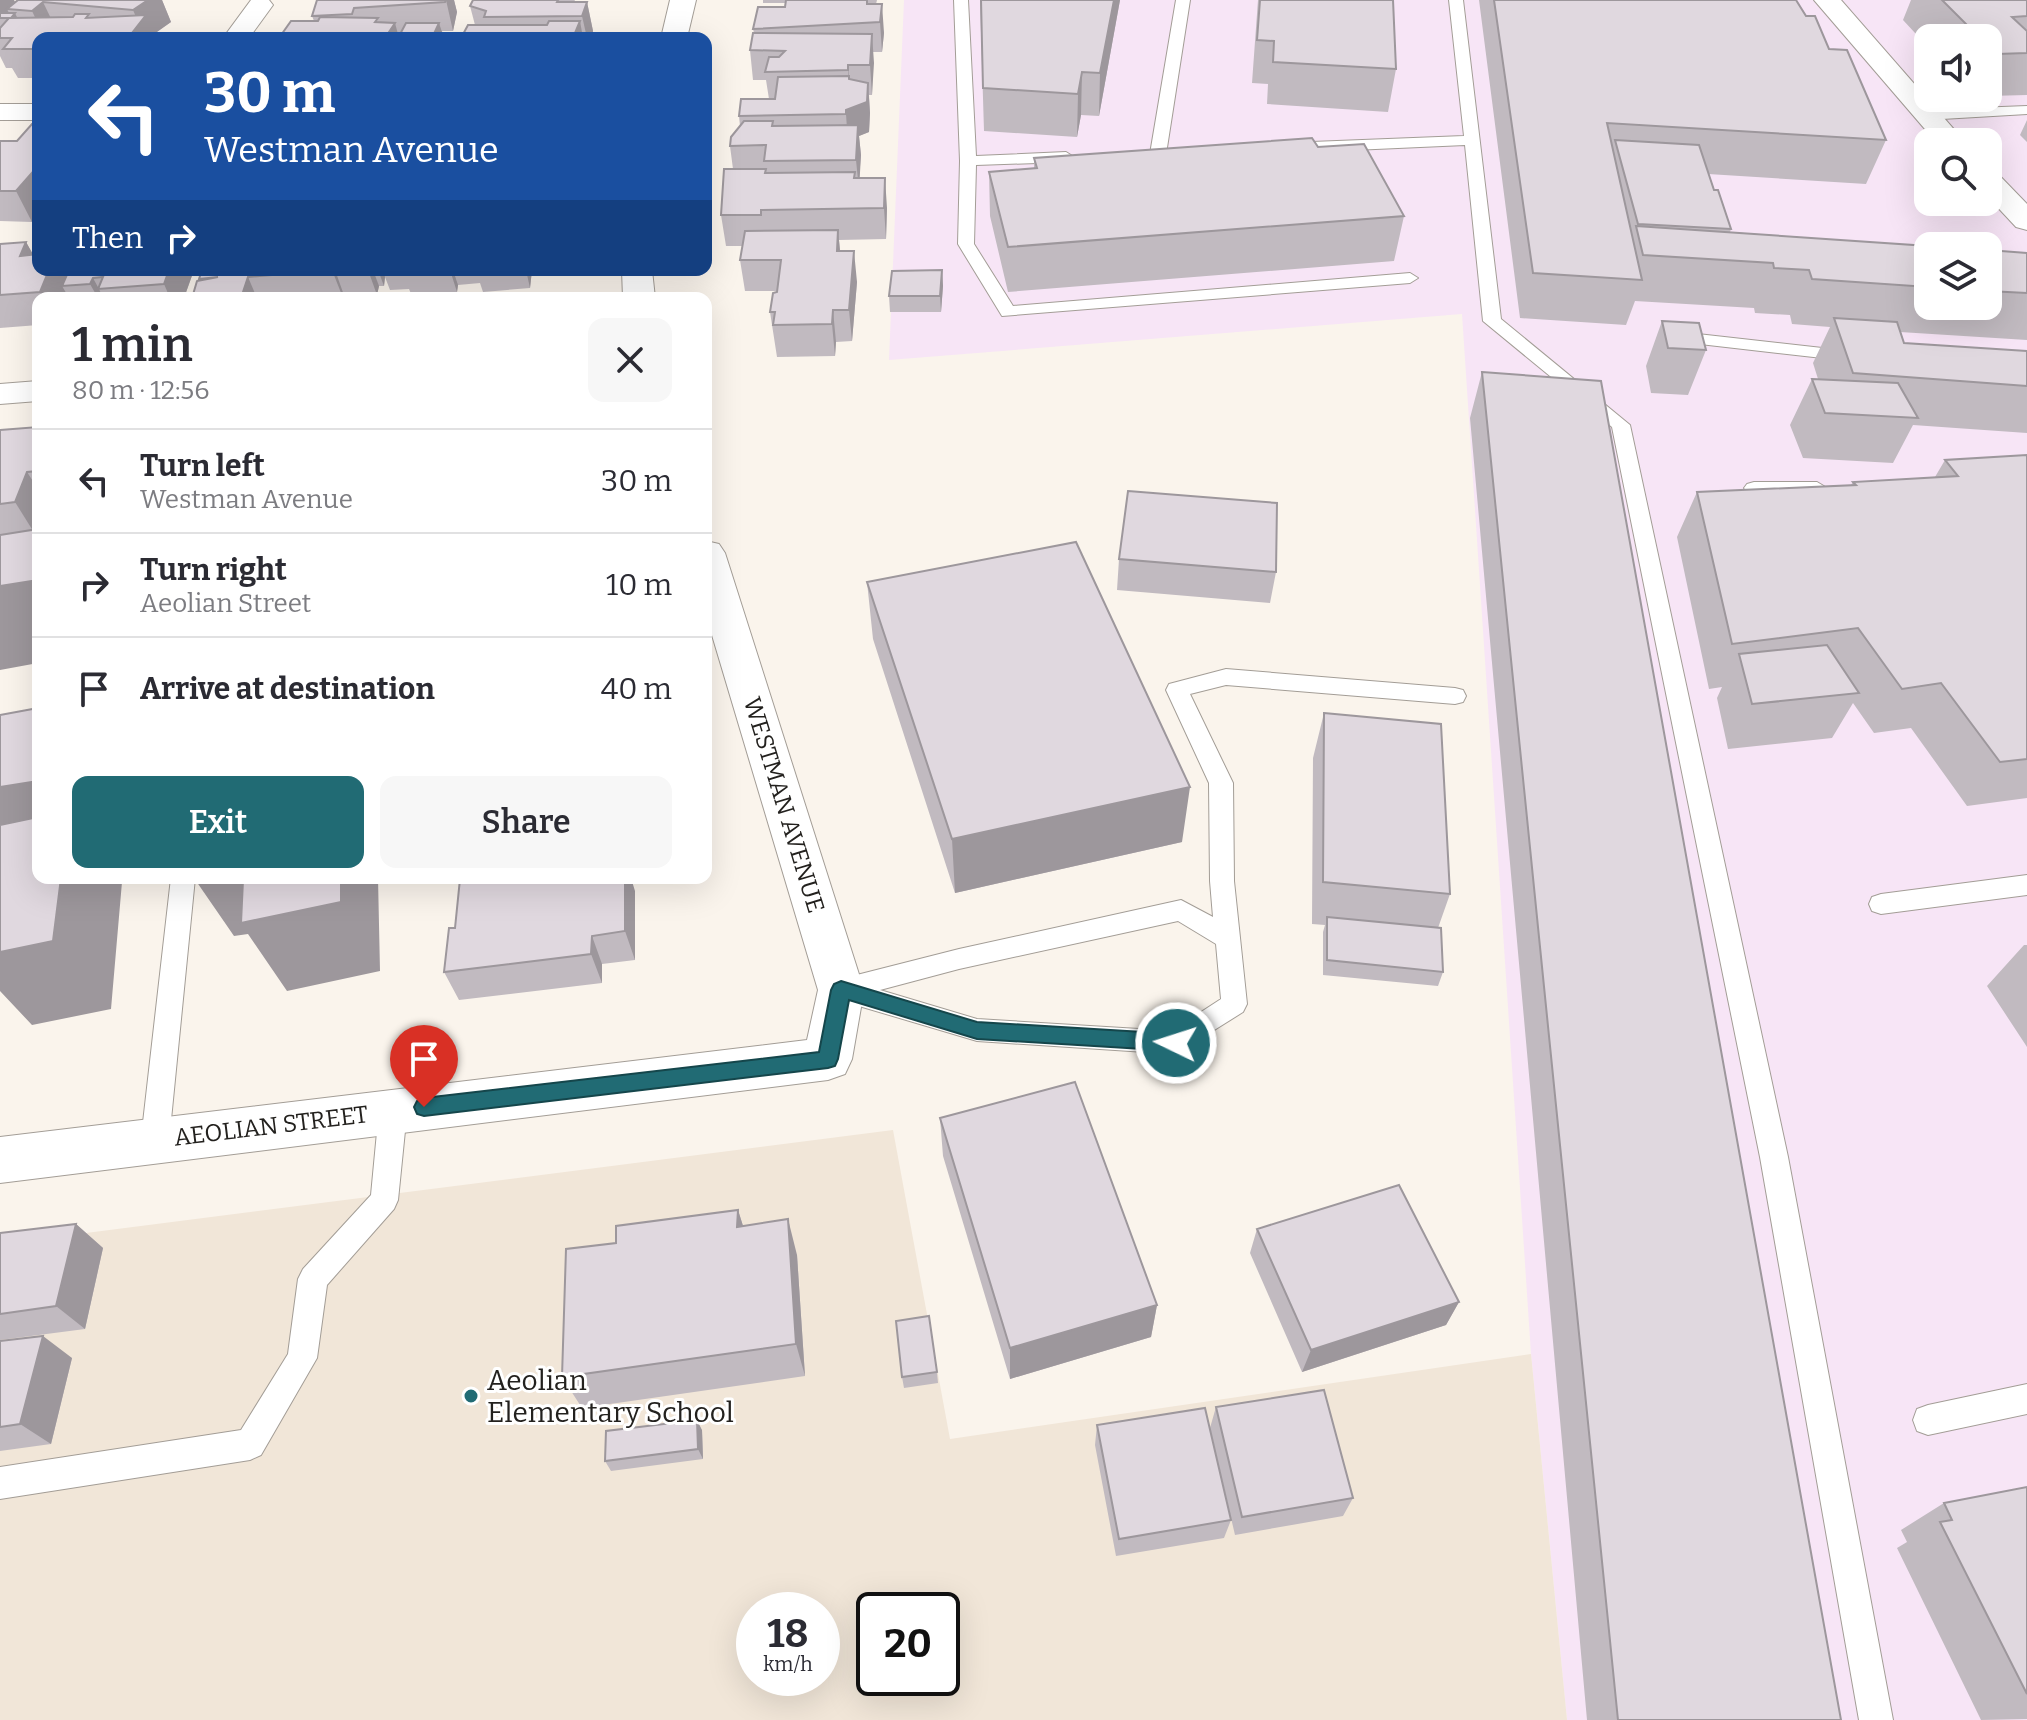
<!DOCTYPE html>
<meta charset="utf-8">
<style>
body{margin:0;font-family:Bitter,serif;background:#f7f7f7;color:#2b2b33;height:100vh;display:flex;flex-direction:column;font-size:30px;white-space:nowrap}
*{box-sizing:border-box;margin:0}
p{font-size:26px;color:#7c7c81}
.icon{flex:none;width:44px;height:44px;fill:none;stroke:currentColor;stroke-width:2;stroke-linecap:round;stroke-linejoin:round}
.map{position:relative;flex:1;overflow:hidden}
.panel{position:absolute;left:32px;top:292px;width:680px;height:592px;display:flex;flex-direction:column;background:#fff;border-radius:16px;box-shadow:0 8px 32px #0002}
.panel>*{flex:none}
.banner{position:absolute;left:32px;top:32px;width:680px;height:244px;border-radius:16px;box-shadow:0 8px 32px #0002;background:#1a4fa0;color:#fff;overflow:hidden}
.controls{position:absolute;left:1914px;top:24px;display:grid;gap:16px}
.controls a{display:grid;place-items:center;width:88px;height:88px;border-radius:16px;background:#fff;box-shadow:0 8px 32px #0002;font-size:40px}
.speed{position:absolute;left:736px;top:1592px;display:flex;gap:16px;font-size:40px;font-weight:700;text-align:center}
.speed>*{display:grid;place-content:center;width:104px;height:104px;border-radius:50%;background:#fff;box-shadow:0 8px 32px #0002;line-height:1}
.speed small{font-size:20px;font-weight:400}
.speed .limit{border:4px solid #111;border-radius:12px;background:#fff;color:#111}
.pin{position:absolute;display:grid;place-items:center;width:68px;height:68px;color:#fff;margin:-82px -34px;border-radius:50% 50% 50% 0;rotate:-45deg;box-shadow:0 0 8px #0007}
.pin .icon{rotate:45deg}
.me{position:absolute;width:88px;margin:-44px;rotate:274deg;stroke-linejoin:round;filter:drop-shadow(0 0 6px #0008)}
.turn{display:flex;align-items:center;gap:28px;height:168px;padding:0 40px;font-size:36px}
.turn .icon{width:104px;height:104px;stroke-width:2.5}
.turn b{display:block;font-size:56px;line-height:68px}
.then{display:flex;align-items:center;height:76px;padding:0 40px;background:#0003;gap:16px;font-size:30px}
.round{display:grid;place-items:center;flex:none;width:84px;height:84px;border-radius:16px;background:#f7f7f7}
.overview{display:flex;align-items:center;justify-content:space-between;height:136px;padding:0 40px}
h1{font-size:48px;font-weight:600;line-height:60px}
.primary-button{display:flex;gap:16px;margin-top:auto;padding:16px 40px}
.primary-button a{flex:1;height:92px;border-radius:16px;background:#216b74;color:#fff;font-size:32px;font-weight:600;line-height:92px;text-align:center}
.primary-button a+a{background:#f7f7f7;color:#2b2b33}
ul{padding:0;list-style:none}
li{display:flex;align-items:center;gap:24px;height:104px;padding:0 40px;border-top:2px solid #e1e1e2}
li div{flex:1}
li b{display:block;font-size:30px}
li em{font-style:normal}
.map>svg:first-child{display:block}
</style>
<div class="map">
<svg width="2027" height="1720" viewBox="0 0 2027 1720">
<rect width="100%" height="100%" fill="#faf4ec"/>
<path fill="#f7e5f6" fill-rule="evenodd" d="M 904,0 L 2027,0 L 2027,1720 L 1567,1720 L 1531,1354 L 1462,314 L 889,360 ZM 1928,38 L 1988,38 L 1988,98 L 1928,98 ZM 1928,142 L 1988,142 L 1988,202 L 1928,202 ZM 1928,246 L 1988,246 L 1988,306 L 1928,306 Z"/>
<path fill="#f1e6d8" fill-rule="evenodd" d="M 893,1130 L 950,1439 L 1531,1354 L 1567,1720 L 0,1720 L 0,1244 ZM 754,1610 L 822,1610 L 822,1678 L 754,1678 ZM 874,1610 L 942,1610 L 942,1678 L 874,1678 Z"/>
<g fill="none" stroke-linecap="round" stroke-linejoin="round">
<defs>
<path id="service" d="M 954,0 L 968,0 L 976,156 L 1066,152 L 1074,157 L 1066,162 L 976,165 L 974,244 L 1013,306 L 1410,273 L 1418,278 L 1410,283 L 1002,316 L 958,244 L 960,161 Z
M 1176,0 L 1190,0 L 1166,154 L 1158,159 L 1150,154 Z
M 1449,0 L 1463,0 L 1501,319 L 1630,425 L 1788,1157 L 1893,1720 L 1859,1720 L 1760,1157 L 1612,427 L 1483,321 L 1465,145 L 1286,153 L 1278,148 L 1286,143 L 1464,136 Z
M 2027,106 L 2027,114 L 1925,120 L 1917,115 L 1925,110 Z
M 1671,331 L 1849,351 L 1858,356 L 1849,361 L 1665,340 L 1662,336 Z
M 1754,482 L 1817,482 L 1827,488 L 1817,494 L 1747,492 L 1744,488 L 1747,484 Z
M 1226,669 L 1455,688 L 1463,690 L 1466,696 L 1463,702 L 1455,704 L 1226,685 L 1190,694 L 1233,783 L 1234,881 L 1247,1004 L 1243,1012 L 1176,1054 L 977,1041 L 832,998 L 828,990 L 832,982 L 841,979 L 959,949 L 1181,900 L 1213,917 L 1210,881 L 1209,783 L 1166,690 L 1169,684 ZM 1178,921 L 1216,944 L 1221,999 L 1172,1031 L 977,1019 L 880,990 L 959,969 Z
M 2027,875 L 2027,895 L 1881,914 L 1872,911 L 1869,904 L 1872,897 L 1881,894 Z
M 171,878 L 195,878 L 169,1140 L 165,1149 L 155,1152 L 145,1149 L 141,1140 Z
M 393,1099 L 403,1103 L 407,1111 L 398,1200 L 394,1209 L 327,1285 L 317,1358 L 261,1455 L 250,1460 L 0,1499 L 0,1467 L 241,1430 L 288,1354 L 298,1279 L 303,1269 L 371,1195 L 379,1111 L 383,1103 Z
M 2027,1384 L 2027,1414 L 1928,1435 L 1917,1431 L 1913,1420 L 1917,1409 L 1928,1405 Z"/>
<path id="minor" d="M 251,0 L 269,0 L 273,5 L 249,38 L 223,38 Z
M 670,0 L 696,0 L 687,38 L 661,38 Z
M 1814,0 L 1841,0 L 1965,142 L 1936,142 Z
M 0,104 L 38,104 L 38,120 L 0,120 Z
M 1988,171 L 1998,174 L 2027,204 L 2027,230 L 2016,227 L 1988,197 Z
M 622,270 L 652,270 L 655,298 L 623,298 Z
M 38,381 L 38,401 L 0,404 L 0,384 Z
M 706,541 L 719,544 L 725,553 L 864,990 L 852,1059 L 845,1074 L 828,1080 L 0,1183 L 0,1137 L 807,1040 L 818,990 L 706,615 Z"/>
</defs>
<use href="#service" stroke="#a39d96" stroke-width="2"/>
<use href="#minor" stroke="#a39d96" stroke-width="2"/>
<use href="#service" fill="#fff" fill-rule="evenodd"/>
<use href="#minor" fill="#fff" fill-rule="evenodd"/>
</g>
<path fill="#c1bac0" d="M 0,0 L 14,0 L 15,3 L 162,0 L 171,22 L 154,34 L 156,38 L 38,38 L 38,78 L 18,78 L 12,68 L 6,68 L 0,56 Z
M 317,0 L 454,0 L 457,12 L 453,31 L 442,31 L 444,38 L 279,38 L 314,21 L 312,16 Z
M 473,0 L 575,0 L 574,2 L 587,2 L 593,31 L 591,38 L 461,38 L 475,25 L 470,6 Z
M 763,0 L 877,0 L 876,4 L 884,33 L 882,52 L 873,52 L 872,95 L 869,95 L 870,113 L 869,132 L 859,136 L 861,155 L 859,178 L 887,208 L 886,239 L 839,240 L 840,251 L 857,282 L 852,341 L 836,342 L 835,356 L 777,357 L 770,312 L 778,291 L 745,291 L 740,260 L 743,246 L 726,246 L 721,215 L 733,169 L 730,146 L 740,126 L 739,116 L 769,99 L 766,80 L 753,80 L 750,50 L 754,33 L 753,29 L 785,7 L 786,3 L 763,3 Z
M 980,0 L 1120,0 L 1099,116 L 1081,115 L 1077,137 L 984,131 Z
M 1258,0 L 1393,0 L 1396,69 L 1388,112 L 1267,104 L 1268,84 L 1252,83 Z
M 1479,0 L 1796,0 L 1829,49 L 1886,140 L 1866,184 L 1708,174 L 1714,190 L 1731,229 L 1730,232 L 1928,246 L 1928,306 L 1988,306 L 1988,250 L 2027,253 L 2027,340 L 1900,332 L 1904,343 L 2027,351 L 2027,433 L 1913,425 L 1893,463 L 1803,458 L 1790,425 L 1812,379 L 1818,379 L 1813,363 L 1830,327 L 1792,324 L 1790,315 L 1755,313 L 1754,308 L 1635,301 L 1626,325 L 1520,318 Z
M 1911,0 L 2027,0 L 2027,95 L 1988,96 L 1988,38 L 1928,38 L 1928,47 L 1903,20 Z
M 2027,120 L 2027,142 L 2020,135 Z
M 38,124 L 38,215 L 32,222 L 0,221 L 0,141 L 17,141 Z
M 1318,147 L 1404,216 L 1394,261 L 1008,292 L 990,216 L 989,172 L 1034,168 L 1034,158 Z
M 26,242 L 33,255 L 38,270 L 65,270 L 67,274 L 69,270 L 194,270 L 184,298 L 69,298 L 68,296 L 67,298 L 38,298 L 38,325 L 0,328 L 0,244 Z
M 202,270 L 532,270 L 530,288 L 483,292 L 480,283 L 458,285 L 457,292 L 412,296 L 409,289 L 390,290 L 385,277 L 384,286 L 379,286 L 377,295 L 345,298 L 192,298 L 200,281 L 199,279 Z
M 942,270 L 943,286 L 941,312 L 890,312 L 889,296 Z
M 1662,321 L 1706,350 L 1688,395 L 1651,393 L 1646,366 Z
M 1482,372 L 1841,1720 L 1587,1720 L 1470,418 Z
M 38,427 L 38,526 L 0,670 L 0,430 Z
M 2027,455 L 2027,798 L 1967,806 L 1911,728 L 1874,733 L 1853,703 L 1832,738 L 1728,749 L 1717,698 L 1722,687 L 1709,689 L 1677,537 L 1697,492 L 1851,485 L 1853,482 L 1935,477 L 1945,460 Z
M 1119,559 L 1276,572 L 1270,603 L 1117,590 Z
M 867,582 L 1182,842 L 955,893 L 873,639 Z
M 1324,713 L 1450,894 L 1438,928 L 1443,972 L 1438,986 L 1323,975 L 1323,932 L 1325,925 L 1312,924 L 1313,758 Z
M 635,891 L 635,960 L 602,964 L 602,983 L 459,1000 L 444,972 L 455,928 Z
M 2024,945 L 2027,945 L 2027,1047 L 1987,986 Z
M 940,1118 L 1157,1305 L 1151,1337 L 1010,1379 L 943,1156 Z
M 738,1210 L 743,1226 L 797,1255 L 805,1376 L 582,1408 L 562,1377 L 616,1243 Z
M 76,1224 L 103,1248 L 85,1329 L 0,1340 L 0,1233 Z
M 1257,1229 L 1459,1302 L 1446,1325 L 1302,1372 L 1250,1253 Z
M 0,1341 L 72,1358 L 51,1444 L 0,1451 Z
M 937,1372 L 938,1383 L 904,1388 L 902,1377 Z
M 1216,1407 L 1353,1498 L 1343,1516 L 1235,1535 L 1210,1428 Z
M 1097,1425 L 1231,1520 L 1224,1538 L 1116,1556 L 1095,1445 Z
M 702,1430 L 703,1459 L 611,1471 L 605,1461 Z
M 2027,1487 L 2027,1719 L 1981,1720 L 1897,1548 L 1907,1542 L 1901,1530 L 1944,1503 Z"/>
<path fill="#9d979c" d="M 0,0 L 14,0 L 19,10 L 7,9 L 11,17 L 15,13 L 29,42 L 9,18 L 0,18 Z
M 132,0 L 162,0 L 171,22 L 154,34 L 156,38 L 128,38 L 139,24 L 133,10 Z
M 446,0 L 454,0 L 457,12 L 453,31 Z
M 1114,0 L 1120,0 L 1099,116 L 1100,73 Z
M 43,2 L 57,31 L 45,38 L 32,11 Z
M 587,2 L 593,31 L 591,38 L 587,38 L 582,16 Z
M 882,4 L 884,33 L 882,52 L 880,22 Z
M 580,21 L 583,38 L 577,38 L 575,33 Z
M 395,23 L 399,38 L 385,38 Z
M 439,23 L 444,38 L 432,38 Z
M 872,34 L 874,63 L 872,95 L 870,65 Z
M 848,65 L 852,106 L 868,83 L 870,113 L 869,132 L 859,136 L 861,155 L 859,190 L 856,160 L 848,144 L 846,114 L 846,110 L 851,108 L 848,70 Z
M 1082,72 L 1081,115 L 1077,137 L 1078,94 Z
M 38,166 L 38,215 L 32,222 L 16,191 Z
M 885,178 L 887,208 L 886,239 L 884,208 Z
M 838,230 L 841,261 L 837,251 Z
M 26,242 L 38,263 L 20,256 Z
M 854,251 L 857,282 L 852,341 L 849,310 Z
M 49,270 L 65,270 L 73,284 L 62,286 L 68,296 L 67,298 L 43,298 L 40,292 Z
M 169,270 L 194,270 L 184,298 L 170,298 L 164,284 Z
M 332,270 L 335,270 L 345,298 L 343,298 Z
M 368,270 L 373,270 L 379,286 L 377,295 Z
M 378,270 L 383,270 L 385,277 L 384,286 Z
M 450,270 L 453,270 L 458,285 L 457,292 Z
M 526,270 L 532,270 L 530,288 Z
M 942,270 L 943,286 L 941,312 L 940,296 Z
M 248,277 L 257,298 L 241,298 Z
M 93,278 L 99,289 L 103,298 L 98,298 L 90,284 Z
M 833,310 L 836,342 L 835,356 L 832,324 Z
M 27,472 L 38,489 L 38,526 L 35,534 L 15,502 Z
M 38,580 L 38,663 L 0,670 L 0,586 Z
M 38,781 L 38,862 L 0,870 L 0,787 Z
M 1190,787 L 1182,842 L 955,893 L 952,839 Z
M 61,878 L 119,878 L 122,882 L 111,1009 L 32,1025 L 0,991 L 0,921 Z
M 194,878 L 378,878 L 380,971 L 287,991 L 248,934 L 234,936 Z
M 625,878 L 631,878 L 635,891 L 635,960 L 625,931 Z
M 592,936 L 602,964 L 602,983 L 591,954 Z
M 738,1210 L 749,1245 L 737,1227 Z
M 788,1219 L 797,1255 L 805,1376 L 796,1344 Z
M 76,1224 L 103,1248 L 85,1329 L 56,1306 Z
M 1459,1302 L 1446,1325 L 1302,1372 L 1311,1350 Z
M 1157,1305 L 1151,1337 L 1010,1379 L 1010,1348 Z
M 43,1336 L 72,1358 L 51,1444 L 20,1424 Z
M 697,1420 L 702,1430 L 703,1459 L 698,1449 Z"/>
<path fill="#e0d8df" stroke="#9d979c" stroke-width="2" d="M 18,0 L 148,0 L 133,10 L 43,2 L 32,11 L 7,9 Z
M 317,0 L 446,0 L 445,2 L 354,8 L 352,14 L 312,16 Z
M 473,0 L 558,0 L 557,2 L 587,2 L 582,16 L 484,17 L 486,11 L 470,6 Z
M 786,0 L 867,0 L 867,4 L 882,4 L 880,22 L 753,29 L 758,7 L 785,7 Z
M 981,0 L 1114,0 L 1100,73 L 1082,72 L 1078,94 L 983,88 Z
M 1260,0 L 1393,0 L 1396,69 L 1273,62 L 1274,41 L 1257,40 Z
M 1494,0 L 1796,0 L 1806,16 L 1815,16 L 1829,49 L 1847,50 L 1886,140 L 1607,123 L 1642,280 L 1533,273 Z
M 1942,0 L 2027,0 L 2027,16 L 2012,17 L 2027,31 L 2027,53 L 1997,54 L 1988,45 L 1988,38 L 1980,38 Z
M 0,13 L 15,13 L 11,18 L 73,17 L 75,14 L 89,14 L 86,18 L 146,15 L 128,38 L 38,38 L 38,49 L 3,49 L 12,38 L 0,38 L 0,28 L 9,18 L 0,18 Z
M 320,17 L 378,18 L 375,22 L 395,23 L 385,38 L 279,38 L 291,21 L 318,21 Z
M 549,21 L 580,21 L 575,33 L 580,33 L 578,38 L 461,38 L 468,25 L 547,25 Z
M 406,23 L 439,23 L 432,38 L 398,38 Z
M 753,33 L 872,34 L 870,65 L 848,65 L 848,70 L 765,72 L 769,57 L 779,57 L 785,51 L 750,50 Z
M 849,76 L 849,79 L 868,83 L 867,102 L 846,110 L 846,114 L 739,116 L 741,99 L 775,99 L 778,77 Z
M 744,121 L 773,121 L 772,126 L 858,125 L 856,160 L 764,161 L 766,145 L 730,146 L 731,137 Z
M 32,124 L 38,124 L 38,166 L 16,191 L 0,191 L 0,141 L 17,141 Z
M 1312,138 L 1318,147 L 1364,144 L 1404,216 L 1008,247 L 989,172 L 1037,168 L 1034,158 Z
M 1615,140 L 1699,145 L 1714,190 L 1718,190 L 1731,229 L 1638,224 Z
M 724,169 L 766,169 L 765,173 L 855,172 L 854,178 L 885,178 L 884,208 L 761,210 L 761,215 L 721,215 Z
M 1636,226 L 1928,246 L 1928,287 L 1812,279 L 1809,270 L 1774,268 L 1773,263 L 1643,255 Z
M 838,230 L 837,251 L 854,251 L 849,310 L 833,310 L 832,324 L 773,325 L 775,312 L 770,312 L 773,293 L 777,292 L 781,260 L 740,260 L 745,231 Z
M 26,242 L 20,256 L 38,254 L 38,270 L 49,270 L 40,292 L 0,295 L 0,244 Z
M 1988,250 L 2027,253 L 2027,293 L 1988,291 Z
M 69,270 L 169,270 L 164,284 L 98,289 L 103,277 L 93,278 L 90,284 L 62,286 Z
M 202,270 L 332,270 L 248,277 L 241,298 L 192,298 L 197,281 L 218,277 L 199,279 Z
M 942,270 L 940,296 L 889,296 L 892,271 Z
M 1834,318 L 1897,322 L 1904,343 L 2027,351 L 2027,386 L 1853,373 Z
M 1662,321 L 1699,323 L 1706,350 L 1668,348 Z
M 1482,372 L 1601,381 L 1841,1720 L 1618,1720 Z
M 1812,379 L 1898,383 L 1918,418 L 1825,413 Z
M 38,427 L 38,471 L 27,472 L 15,502 L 0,504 L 0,430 Z
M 2027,455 L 2027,759 L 2000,762 L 1941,683 L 1902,689 L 1858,628 L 1732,644 L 1697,492 L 1856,485 L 1853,482 L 1958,476 L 1945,460 Z
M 1128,491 L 1277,503 L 1276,572 L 1119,559 Z
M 38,529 L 38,580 L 0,586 L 0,535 Z
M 1076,542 L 1190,787 L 952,839 L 867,582 Z
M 1827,645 L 1859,693 L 1752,704 L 1739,654 Z
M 38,708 L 38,781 L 0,787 L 0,715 Z
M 1324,713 L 1441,724 L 1450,894 L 1323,882 Z
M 38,817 L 38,878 L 61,878 L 53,941 L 0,952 L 0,825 Z
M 249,878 L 341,878 L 341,902 L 241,923 L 243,880 Z
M 471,878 L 625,878 L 625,931 L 592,936 L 591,954 L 444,972 L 449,928 L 455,928 L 460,879 Z
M 1327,917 L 1441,928 L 1443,972 L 1327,960 Z
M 1075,1082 L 1157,1305 L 1010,1348 L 940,1118 Z
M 1399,1185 L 1459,1302 L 1311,1350 L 1257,1229 Z
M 738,1210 L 737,1227 L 788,1219 L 796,1344 L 562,1377 L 566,1249 L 616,1243 L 616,1226 Z
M 76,1224 L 56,1306 L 0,1314 L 0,1233 Z
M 929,1316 L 937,1372 L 902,1377 L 896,1321 Z
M 43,1336 L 20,1424 L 0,1427 L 0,1341 Z
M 1324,1390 L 1353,1498 L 1242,1517 L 1216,1407 Z
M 1205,1408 L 1231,1520 L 1119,1539 L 1097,1425 Z
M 697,1420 L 698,1449 L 605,1461 L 606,1431 Z
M 2027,1487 L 2027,1694 L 1940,1522 L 1952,1520 L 1944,1503 Z"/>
<path fill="#216b74" stroke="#15464b" stroke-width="2" d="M 841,981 L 977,1022 L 1176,1034 L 1183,1037 L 1186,1043 L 1183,1049 L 1176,1051 L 977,1039 L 849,1000 L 838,1059 L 835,1066 L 828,1068 L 424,1116 L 417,1114 L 414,1107 L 417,1101 L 424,1098 L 819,1052 L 831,990 L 834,984 Z"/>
<circle fill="#216b74" stroke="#fff" stroke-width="3" cx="471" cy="1396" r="8"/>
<g text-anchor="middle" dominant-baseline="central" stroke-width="6" stroke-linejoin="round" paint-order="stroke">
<g font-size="24" fill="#23211e" stroke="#fff">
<text transform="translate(784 805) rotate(73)">WESTMAN AVENUE</text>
<text transform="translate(271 1126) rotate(-7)">AEOLIAN STREET</text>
</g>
<g font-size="28" fill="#23211e" stroke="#fff" text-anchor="start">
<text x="487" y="1380">Aeolian<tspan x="487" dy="32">Elementary School</tspan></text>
</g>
</g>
</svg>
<div class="controls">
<a><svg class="icon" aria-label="sound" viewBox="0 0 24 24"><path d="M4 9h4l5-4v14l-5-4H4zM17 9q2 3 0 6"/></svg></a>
<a><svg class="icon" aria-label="search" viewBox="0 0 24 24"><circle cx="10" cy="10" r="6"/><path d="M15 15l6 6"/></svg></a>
<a><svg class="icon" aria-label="layers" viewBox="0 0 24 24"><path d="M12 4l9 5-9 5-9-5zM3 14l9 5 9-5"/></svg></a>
</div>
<div class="speed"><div>18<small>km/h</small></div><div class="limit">20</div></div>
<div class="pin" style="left:424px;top:1107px;background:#d93025"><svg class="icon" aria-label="arrive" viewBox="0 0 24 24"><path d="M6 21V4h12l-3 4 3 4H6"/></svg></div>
<svg class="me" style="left:1176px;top:1043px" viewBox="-20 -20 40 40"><circle r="17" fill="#216b74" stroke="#fff" stroke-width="3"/><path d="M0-11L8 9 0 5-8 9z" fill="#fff"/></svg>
<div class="banner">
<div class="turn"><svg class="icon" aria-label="left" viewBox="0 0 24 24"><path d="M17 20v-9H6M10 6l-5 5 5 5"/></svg><div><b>30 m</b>Westman Avenue</div></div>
<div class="then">Then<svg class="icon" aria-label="right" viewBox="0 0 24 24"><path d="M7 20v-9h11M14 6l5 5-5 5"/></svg></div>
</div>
<section class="panel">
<div class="overview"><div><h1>1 min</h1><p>80 m · 12:56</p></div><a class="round"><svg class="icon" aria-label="close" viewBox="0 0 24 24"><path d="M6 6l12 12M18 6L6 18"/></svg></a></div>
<ul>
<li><svg class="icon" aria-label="left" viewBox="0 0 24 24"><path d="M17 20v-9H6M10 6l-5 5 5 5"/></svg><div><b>Turn left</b><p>Westman Avenue</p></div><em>30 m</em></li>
<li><svg class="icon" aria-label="right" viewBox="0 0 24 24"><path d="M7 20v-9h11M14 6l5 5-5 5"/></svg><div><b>Turn right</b><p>Aeolian Street</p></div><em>10 m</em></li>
<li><svg class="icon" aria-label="arrive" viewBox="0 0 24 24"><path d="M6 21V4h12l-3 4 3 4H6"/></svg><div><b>Arrive at destination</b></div><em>40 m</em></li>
</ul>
<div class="primary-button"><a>Exit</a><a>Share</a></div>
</section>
</div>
